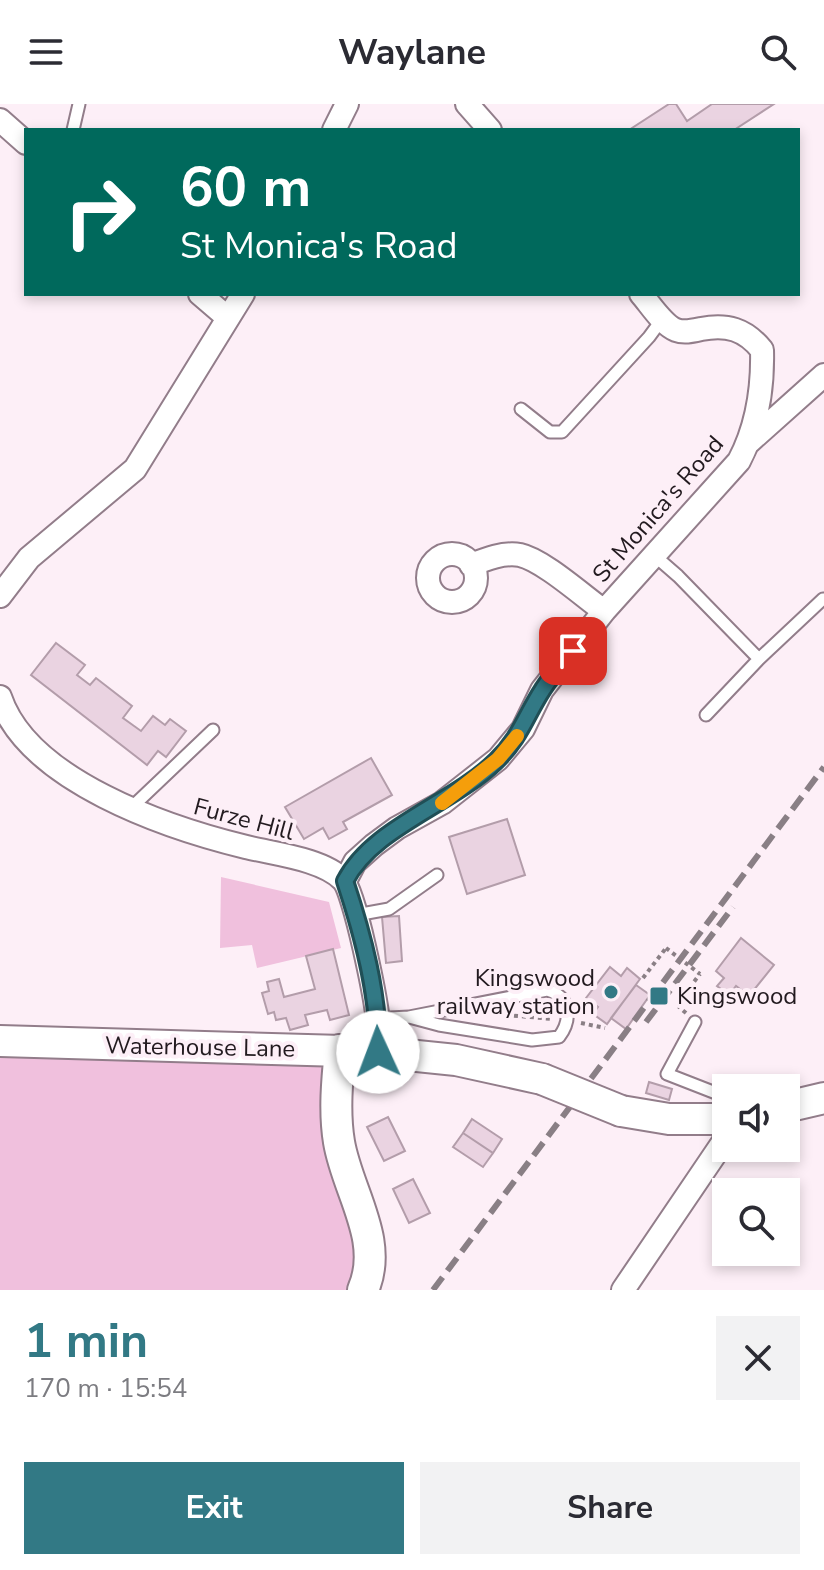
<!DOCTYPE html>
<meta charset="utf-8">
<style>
body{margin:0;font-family:"Nunito Sans",sans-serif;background:#f2f2f3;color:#2b2b33;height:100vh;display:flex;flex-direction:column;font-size:30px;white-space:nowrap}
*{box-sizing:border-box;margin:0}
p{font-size:26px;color:#7c7c81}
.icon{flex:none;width:44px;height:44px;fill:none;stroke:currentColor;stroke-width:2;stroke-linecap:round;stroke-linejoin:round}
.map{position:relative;height:1186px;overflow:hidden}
.side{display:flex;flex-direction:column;background:#fff;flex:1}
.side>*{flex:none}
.top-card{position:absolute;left:24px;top:24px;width:776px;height:168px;border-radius:0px;box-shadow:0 4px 12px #0003;background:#00695c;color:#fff;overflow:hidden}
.fabs{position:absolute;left:712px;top:970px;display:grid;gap:16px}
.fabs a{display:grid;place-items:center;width:88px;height:88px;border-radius:0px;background:#fff;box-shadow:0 4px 12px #0003;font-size:40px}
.pin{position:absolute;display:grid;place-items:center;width:68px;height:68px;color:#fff;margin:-34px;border-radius:16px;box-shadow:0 4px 12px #0006}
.me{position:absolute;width:88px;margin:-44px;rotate:358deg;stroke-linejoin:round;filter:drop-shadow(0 0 6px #0008)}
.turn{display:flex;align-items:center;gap:28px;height:168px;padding:0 24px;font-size:36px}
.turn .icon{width:104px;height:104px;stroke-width:2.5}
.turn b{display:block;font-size:56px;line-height:68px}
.round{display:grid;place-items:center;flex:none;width:84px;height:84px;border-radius:0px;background:#f2f2f3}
.headline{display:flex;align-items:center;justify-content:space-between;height:136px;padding:0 24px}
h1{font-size:48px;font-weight:700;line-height:60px;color:#327985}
.button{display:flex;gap:16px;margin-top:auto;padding:16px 24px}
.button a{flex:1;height:92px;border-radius:0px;background:#327985;color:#fff;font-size:32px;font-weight:700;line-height:92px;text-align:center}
.button a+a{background:#f2f2f3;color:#2b2b33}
header{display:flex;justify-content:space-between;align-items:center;height:104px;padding:0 24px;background:#fff;font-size:36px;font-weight:700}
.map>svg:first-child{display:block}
</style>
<header><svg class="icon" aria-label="menu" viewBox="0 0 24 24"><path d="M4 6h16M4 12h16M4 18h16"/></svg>Waylane<svg class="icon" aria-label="search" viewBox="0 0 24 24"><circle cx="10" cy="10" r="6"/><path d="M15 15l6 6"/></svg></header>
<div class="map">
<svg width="824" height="1186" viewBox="0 0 824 1186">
<rect width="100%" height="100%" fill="#fdeff7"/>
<path fill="#f0c0dd" d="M 221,773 L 329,798 L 341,844 L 257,864 L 252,841 L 220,844 Z
M 0,937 L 340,946 L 363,1186 L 0,1186 Z"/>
<path fill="#ead3e1" stroke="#b39daa" stroke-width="2" d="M 669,0 L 676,0 L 687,17 L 712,0 L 774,0 L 734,26 L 629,26 Z
M 56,539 L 85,561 L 77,571 L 90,581 L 96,574 L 132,602 L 123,614 L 141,627 L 153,612 L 165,621 L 170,615 L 186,627 L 166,653 L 158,647 L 147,661 L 31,571 Z
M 371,654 L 392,691 L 343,718 L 347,725 L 329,735 L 323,724 L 304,735 L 285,703 Z
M 507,715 L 525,771 L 467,790 L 449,733 Z
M 399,812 L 402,857 L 386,859 L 382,813 Z
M 741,834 L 774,861 L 749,892 L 736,882 L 729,891 L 717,882 L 724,874 L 716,867 Z
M 333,845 L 349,911 L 330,916 L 327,906 L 305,911 L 308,921 L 290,926 L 286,914 L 276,916 L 274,908 L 268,910 L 262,889 L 269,887 L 267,878 L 279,875 L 284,893 L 315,885 L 306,852 Z
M 610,863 L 621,872 L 627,864 L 640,875 L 607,920 L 593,910 L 598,903 L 586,894 Z
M 636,881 L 650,891 L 626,925 L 611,914 Z
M 649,978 L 672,985 L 669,996 L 646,989 Z
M 388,1013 L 405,1047 L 384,1057 L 367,1023 Z
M 472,1015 L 502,1035 L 493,1049 L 463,1029 Z
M 463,1029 L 493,1049 L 483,1063 L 453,1043 Z
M 413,1075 L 430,1109 L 409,1119 L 393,1085 Z"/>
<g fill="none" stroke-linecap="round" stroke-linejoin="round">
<defs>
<path id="lane" d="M 73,26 L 79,0
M 521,305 L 550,328 L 562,328 L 649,233 L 663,214
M 655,452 L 678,472 L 759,555 L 823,495
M 706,611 L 759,555
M 131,704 L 213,626
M 356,811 L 389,805 L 437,771
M 547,886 C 571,892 572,916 559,933 L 532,936 L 439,921 L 409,913 Z
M 378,918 L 390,914 L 409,913
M 695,918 L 667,970 L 726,993"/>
<path id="street" d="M 467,0 L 490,26
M 0,16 L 26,39
M 334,26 L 347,0
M 200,190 L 228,214
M 749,338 L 824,271
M428 474a24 24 0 1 1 48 0a24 24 0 1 1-48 0Z
M 471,461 C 486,455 504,448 520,451 C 543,456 583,492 604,507
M 0,492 L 29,454 L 135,365 L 243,190
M 0,593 C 28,677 168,724 246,743 C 274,750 323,755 343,776 C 355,789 376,895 378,918 C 379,927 378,938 378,948
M 345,777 L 355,758 L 374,741 L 397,724 L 442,699 L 498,655 L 523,625 L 542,586 L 604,507 L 739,357 C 757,323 763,284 762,246 C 745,225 727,220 701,225 C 692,227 684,229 676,226 C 663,221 650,200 641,190
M 623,1186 L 726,1034"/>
<path id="secondary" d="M 0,937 L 378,948 L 456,956 L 542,975
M 340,946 C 337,976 334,1008 339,1038 C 347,1087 385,1136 363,1186
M 786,1003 L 824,994
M 621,1007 L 669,1015 L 726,1015"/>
</defs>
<use href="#lane" stroke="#927d8a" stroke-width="15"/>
<use href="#street" stroke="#927d8a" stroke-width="26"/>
<use href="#secondary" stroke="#927d8a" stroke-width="34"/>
<path stroke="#8a7f85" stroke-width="4" stroke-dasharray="4 4" stroke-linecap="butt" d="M 643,874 L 666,844
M 686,909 L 679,903 L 679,897 L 700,870
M 506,911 L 553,915
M 581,919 L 605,924"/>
<use href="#lane" stroke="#fff" stroke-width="11"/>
<use href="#street" stroke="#fff" stroke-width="22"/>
<use href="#secondary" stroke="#fff" stroke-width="30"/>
<path stroke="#897f85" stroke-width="6" stroke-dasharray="16 8" stroke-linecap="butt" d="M 646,918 L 733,803
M 433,1186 L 824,663"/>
<defs>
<path id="secondary-bridge" d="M 542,975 L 621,1007"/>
</defs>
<use href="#secondary-bridge" stroke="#927d8a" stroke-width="34" stroke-linecap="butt"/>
<path stroke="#8a7f85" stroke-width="4" stroke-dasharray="4 4" stroke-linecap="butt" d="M 666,844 L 700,870"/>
<use href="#secondary-bridge" stroke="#fff" stroke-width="30"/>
</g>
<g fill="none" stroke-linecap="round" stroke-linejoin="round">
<defs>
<path id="route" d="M 378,948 C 379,891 363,831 345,777 C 373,723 451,701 496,657 C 520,634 526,611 543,585 C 551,572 563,559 573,547"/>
</defs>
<use href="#route" stroke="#204f56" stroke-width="20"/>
<use href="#route" stroke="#327985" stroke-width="14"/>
<path stroke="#f59e0b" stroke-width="14" d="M 442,699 L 498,655 L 517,632"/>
</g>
<g fill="#327985" stroke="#fdeff7" stroke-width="3">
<circle cx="611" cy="888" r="8"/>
<rect x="649" y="882" width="20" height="20" rx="4"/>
</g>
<g text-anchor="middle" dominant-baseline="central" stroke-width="8" stroke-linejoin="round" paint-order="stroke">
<g font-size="24" fill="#221a1f" stroke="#fdeff7">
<text transform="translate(658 405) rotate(-49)">St Monica's Road</text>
<text transform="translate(244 715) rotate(15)">Furze Hill</text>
<text transform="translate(200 943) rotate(1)">Waterhouse Lane</text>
</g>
<g font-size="24" fill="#221a1f" stroke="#fdeff7" text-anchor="end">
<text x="595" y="874">Kingswood<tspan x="595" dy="28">railway station</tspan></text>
<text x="677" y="892" text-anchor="start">Kingswood</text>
</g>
</g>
</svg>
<div class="fabs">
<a><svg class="icon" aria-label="sound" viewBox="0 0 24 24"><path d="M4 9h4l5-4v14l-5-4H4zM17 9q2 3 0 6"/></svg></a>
<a><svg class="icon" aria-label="search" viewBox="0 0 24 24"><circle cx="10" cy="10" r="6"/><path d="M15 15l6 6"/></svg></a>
</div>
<div class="pin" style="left:573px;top:547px;background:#d93025"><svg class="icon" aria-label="arrive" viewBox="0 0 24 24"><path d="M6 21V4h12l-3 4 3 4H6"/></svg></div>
<svg class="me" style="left:378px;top:948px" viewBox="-20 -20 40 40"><circle r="19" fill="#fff"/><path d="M0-13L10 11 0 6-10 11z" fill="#327985"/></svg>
<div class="top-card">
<div class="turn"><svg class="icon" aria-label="right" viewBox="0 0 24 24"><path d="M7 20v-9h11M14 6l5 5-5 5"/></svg><div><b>60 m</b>St Monica's Road</div></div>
</div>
</div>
<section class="side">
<div class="headline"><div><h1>1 min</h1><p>170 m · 15:54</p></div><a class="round"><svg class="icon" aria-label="close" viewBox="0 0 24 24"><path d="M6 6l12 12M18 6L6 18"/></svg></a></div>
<div class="button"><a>Exit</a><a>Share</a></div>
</section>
